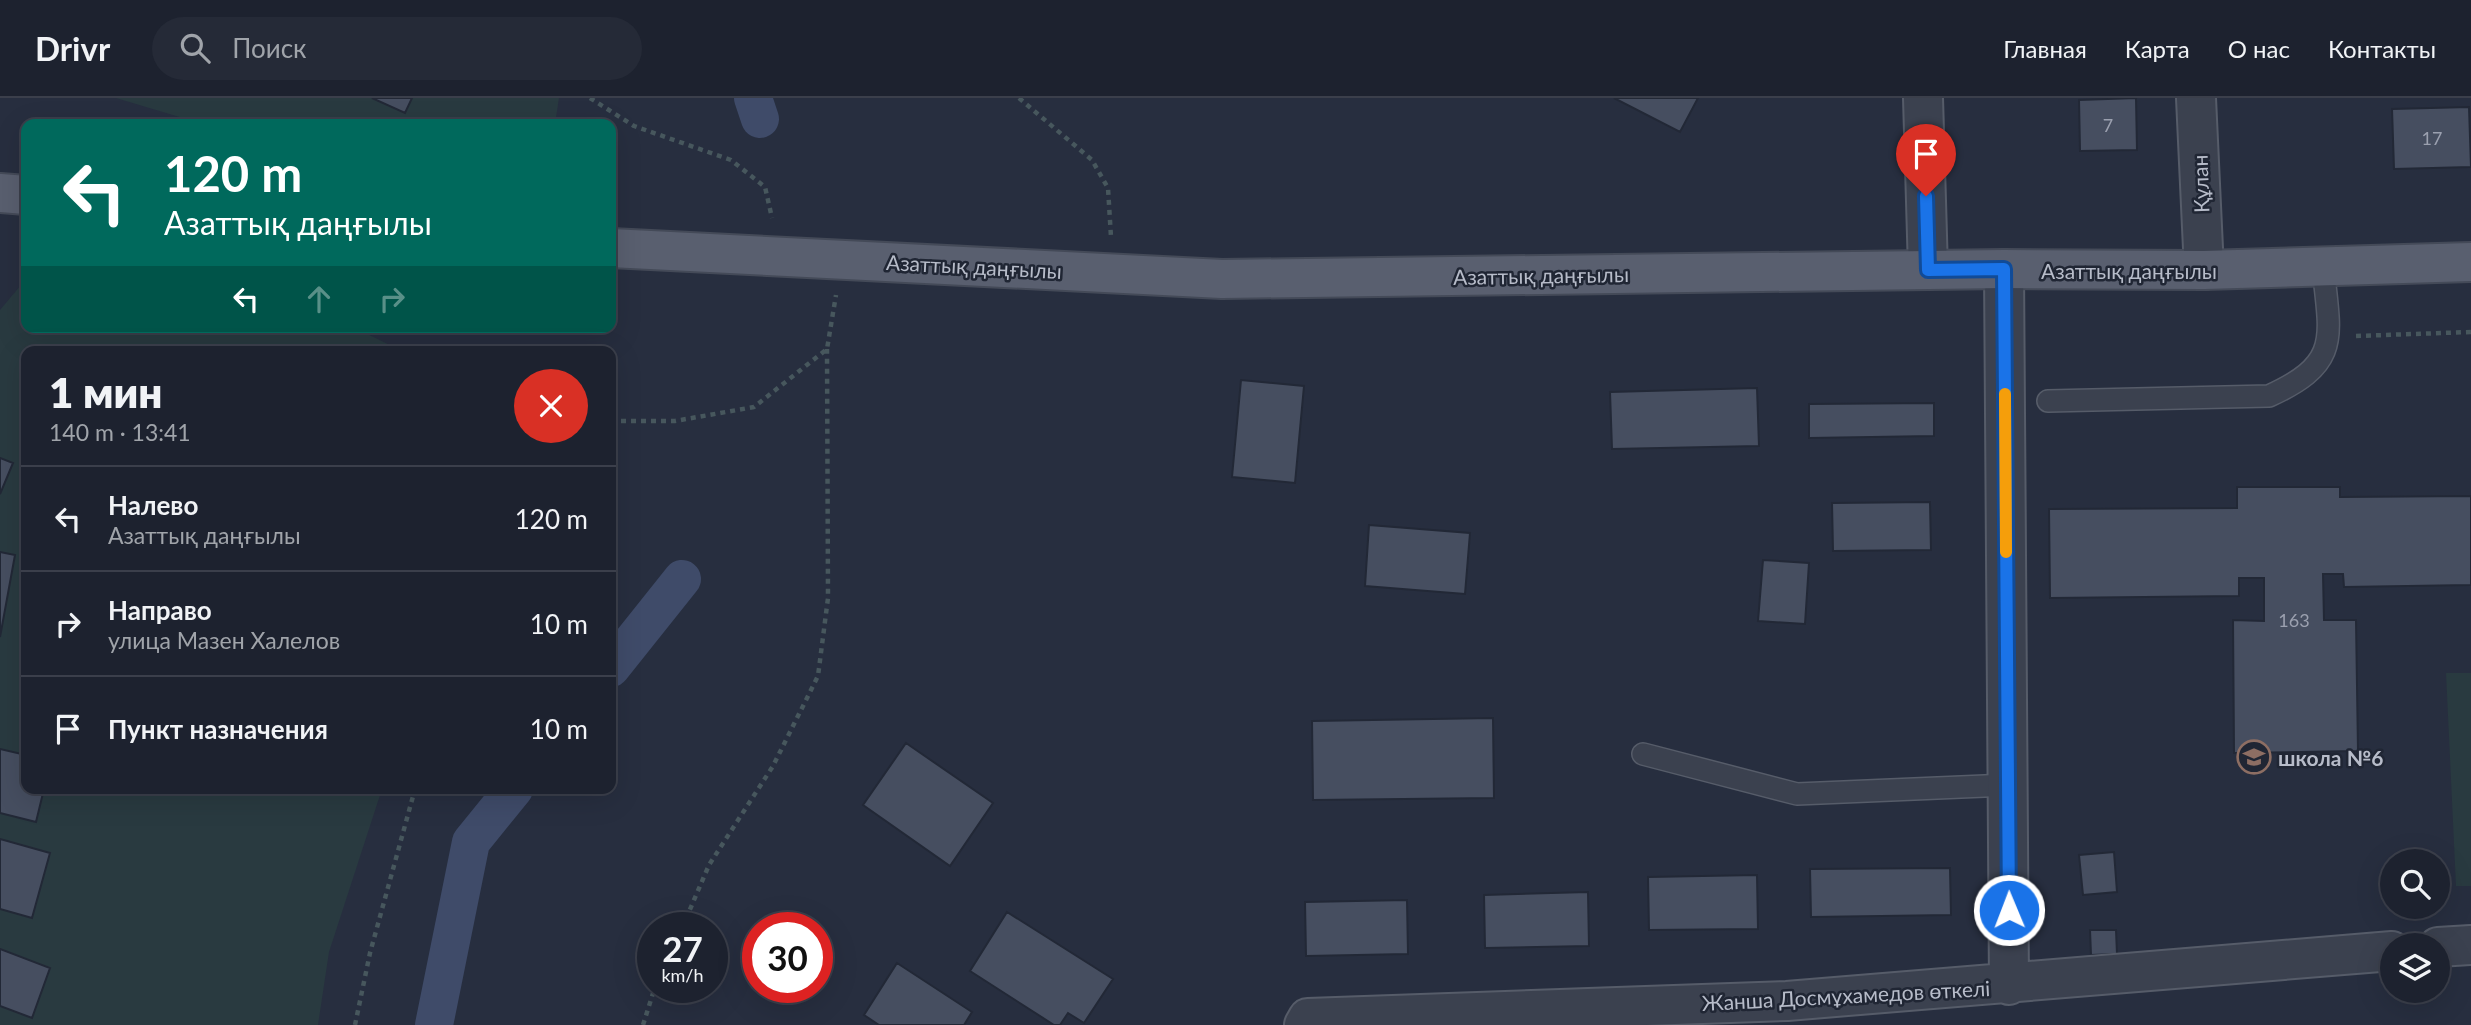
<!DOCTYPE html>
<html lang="ru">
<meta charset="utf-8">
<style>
body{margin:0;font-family:Lato,sans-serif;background:#252a37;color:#f1f3f6;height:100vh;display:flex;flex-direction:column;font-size:26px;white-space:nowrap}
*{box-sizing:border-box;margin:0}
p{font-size:23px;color:#a0a4aa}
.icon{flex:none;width:38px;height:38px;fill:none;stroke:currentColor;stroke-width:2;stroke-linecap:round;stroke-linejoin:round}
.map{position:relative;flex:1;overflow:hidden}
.side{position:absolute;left:21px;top:248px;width:595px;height:448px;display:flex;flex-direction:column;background:#1d222f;border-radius:14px;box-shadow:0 7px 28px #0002,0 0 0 2px #3b3f4b}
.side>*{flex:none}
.banner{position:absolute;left:21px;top:21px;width:595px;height:214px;border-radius:14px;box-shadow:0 7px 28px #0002,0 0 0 2px #3b3f4b;background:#00695c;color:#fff;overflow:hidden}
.fabs{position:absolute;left:2380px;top:751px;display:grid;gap:14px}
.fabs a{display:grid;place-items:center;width:70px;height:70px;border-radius:50%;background:#1d222f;box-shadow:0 7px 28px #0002,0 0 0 2px #3b3f4b;font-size:35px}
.speed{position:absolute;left:637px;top:814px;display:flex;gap:14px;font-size:35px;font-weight:700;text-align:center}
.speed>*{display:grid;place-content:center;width:91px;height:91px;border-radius:50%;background:#1d222f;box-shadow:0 7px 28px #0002,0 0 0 2px #3b3f4b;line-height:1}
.speed small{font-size:18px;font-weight:400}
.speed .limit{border:10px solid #d22;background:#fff;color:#111}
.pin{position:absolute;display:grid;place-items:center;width:60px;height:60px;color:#fff;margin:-72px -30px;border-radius:50% 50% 50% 0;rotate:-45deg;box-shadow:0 0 7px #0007}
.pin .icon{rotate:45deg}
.me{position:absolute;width:77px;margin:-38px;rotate:359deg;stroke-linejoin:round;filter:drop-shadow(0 0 5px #0008)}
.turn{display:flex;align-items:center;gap:24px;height:147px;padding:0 28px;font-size:32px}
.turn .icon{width:91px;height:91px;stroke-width:2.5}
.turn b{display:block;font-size:49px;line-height:60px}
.lanes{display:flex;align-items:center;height:66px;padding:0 28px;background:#0003;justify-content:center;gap:35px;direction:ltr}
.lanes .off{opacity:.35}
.round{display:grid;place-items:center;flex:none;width:74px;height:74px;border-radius:37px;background:#252a37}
.overview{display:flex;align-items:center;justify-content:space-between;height:119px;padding:0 28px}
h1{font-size:42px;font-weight:800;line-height:52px}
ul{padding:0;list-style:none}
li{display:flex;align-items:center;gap:21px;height:105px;padding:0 28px;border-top:2px solid #3b3f4b}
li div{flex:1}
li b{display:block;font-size:26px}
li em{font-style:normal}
header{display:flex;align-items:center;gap:42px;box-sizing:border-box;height:98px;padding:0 35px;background:#1d222f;border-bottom:2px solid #3b3f4b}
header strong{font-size:33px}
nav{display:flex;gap:38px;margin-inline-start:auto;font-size:24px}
.search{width:490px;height:63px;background:#252a37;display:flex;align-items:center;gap:18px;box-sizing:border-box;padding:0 24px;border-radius:38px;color:#a0a4aa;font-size:26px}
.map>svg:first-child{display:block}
</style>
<header>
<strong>Drivr</strong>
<div class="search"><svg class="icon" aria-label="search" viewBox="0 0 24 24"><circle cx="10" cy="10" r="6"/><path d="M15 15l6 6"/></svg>Поиск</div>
<nav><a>Главная</a><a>Карта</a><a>О нас</a><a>Контакты</a></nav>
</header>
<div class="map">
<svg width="2471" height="927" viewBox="0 0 2471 927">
<rect width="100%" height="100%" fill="#272e3f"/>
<path fill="#293a40" d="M 116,0 L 559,0 L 555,26 L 203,26 Z
M 26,181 L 26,229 L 353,229 L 404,254 L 26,254 L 26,691 L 382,691 L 329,854 L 318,927 L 0,927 L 0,212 Z
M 2446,575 L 2471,575 L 2471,788 L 2456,788 Z"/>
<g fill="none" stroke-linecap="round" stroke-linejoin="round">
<path stroke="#3f4b69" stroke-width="38" d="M 753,0 L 760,21
M 611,570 L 682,481
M 434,927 L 471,744 L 514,691"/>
</g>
<path fill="#464e60" stroke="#222836" stroke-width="2" d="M 372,0 L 412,0 L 405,15 Z
M 1614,0 L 1698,0 L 1680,34 Z
M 2136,0 L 2137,52 L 2080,53 L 2079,2 Z
M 2469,9 L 2471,69 L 2394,71 L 2392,11 Z
M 1241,282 L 1304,288 L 1295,385 L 1232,379 Z
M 1757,290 L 1759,348 L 1612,351 L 1610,294 Z
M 1934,305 L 1934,338 L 1809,340 L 1809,306 Z
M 0,360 L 13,365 L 0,396 Z
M 2237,389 L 2340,389 L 2340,399 L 2471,398 L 2471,487 L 2344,489 L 2343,476 L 2323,476 L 2324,522 L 2356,522 L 2358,653 L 2234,655 L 2233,522 L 2264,523 L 2264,480 L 2239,480 L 2239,498 L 2050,500 L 2049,411 L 2237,410 Z
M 1930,404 L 1931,452 L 1833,453 L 1832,405 Z
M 1369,427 L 1470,435 L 1465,496 L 1365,488 Z
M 0,454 L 15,457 L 0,539 Z
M 1763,462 L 1809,465 L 1805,526 L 1758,523 Z
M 1493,620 L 1494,700 L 1313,702 L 1312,623 Z
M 906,645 L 993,705 L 950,768 L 863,707 Z
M 0,651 L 26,657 L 26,691 L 44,691 L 36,724 L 0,715 Z
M 0,741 L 50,755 L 32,820 L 0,811 Z
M 2114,754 L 2117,794 L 2083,797 L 2079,757 Z
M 1950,770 L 1951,817 L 1811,819 L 1810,771 Z
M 1757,777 L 1758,831 L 1649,832 L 1648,779 Z
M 1588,794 L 1589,848 L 1485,850 L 1484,797 Z
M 1407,802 L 1408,856 L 1306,858 L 1305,804 Z
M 1007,814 L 1113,881 L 1084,925 L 1068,915 L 1060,927 L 1054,927 L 970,873 Z
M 2090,832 L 2116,832 L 2117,856 L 2091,857 Z
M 0,851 L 50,870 L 32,920 L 0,908 Z
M 897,865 L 972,914 L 964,927 L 879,927 L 864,917 Z"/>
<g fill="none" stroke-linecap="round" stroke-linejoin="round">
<defs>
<path id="lane" d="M 2048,303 L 2269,298 C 2342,265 2330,239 2323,169
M 1643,656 L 1797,696 L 2008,687"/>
<path id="street" d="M 1923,0 L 1928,172
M 2196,0 L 2204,172
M 2004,171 L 2009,887
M 2438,849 L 2471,847
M 1304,927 L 1308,920 L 1787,903 L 2392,853"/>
<path id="primary" d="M 0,95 L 26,97
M 611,150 L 1222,181 L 2004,171 L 2204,172 L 2471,164"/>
</defs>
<use href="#lane" stroke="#565c69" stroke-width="24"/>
<use href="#street" stroke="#565c69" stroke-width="42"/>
<use href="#primary" stroke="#444a58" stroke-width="42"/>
<path stroke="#47575d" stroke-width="4.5" stroke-dasharray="5 5" stroke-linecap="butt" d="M 590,0 L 634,28 L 731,62 L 765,89 L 772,120
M 1019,0 L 1092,62 L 1108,90 L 1111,139
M 2356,238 L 2471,234
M 611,323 L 675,323 L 754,309 L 827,251 L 836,197
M 682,830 L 709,767 L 773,668 L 818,578 L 828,500 L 827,251
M 355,927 L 370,855 L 415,691
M 643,927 L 655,889"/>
<use href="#lane" stroke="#3b414f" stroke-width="21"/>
<use href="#street" stroke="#3b414f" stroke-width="38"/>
<use href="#primary" stroke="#595f6f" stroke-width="38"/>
</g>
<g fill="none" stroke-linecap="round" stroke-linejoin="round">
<defs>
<path id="route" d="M 1926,98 L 1928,172 L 2004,171 L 2009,812"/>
</defs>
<use href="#route" stroke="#114b97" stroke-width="18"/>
<use href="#route" stroke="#1a73e8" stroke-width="12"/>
<path stroke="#f59e0b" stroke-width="12" d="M 2005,296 L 2006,454"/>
</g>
<defs>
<symbol id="school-ring" viewBox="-11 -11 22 22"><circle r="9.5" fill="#202634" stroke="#8d6e63" stroke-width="1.5"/><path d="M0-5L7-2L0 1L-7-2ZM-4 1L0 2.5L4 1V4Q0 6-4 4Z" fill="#8d6e63"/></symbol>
</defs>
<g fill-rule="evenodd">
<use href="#school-ring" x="2235" y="640" width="38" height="38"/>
</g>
<g text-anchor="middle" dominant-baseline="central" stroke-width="5" stroke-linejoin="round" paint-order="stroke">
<g font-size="18" fill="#9ba0af">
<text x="2108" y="27">7</text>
<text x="2432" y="40">17</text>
<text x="2294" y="522">163</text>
</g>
<g font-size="21" fill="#b7bcc9" stroke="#202634">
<text transform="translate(2200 86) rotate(-92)">Құлан</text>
<text transform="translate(974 168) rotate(3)">Азаттық даңғылы</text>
<text x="2129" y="172">Азаттық даңғылы</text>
<text transform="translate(1541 177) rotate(-1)">Азаттық даңғылы</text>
<text transform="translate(1846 897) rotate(-3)">Жанша Досмұхамедов өткелі</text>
</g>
<g font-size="21" font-weight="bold" fill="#b7bcc9" stroke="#202634" text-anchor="start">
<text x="2278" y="659">школа №6</text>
</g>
</g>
</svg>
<div class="fabs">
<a><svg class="icon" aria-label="search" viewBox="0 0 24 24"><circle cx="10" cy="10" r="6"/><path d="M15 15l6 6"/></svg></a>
<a><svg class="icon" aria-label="layers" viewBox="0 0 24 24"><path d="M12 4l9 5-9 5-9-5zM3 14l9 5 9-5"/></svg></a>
</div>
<div class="speed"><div>27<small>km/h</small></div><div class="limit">30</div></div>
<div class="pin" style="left:1926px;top:98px;background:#d93025"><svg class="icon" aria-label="arrive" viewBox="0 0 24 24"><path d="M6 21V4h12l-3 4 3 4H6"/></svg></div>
<svg class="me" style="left:2009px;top:812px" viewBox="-20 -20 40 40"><circle r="17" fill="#1a73e8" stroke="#fff" stroke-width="3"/><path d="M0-11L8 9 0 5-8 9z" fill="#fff"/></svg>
<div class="banner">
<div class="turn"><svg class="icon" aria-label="left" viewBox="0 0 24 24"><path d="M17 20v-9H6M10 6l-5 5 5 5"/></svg><div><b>120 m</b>Азаттық даңғылы</div></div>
<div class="lanes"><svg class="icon" aria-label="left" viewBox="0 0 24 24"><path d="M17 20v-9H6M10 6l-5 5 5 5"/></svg><svg class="icon off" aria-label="ahead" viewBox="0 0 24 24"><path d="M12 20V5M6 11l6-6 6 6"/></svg><svg class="icon off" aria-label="right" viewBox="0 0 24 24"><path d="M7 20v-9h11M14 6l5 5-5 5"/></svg></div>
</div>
<section class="side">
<div class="overview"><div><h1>1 мин</h1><p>140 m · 13:41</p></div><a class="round" style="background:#d93025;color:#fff"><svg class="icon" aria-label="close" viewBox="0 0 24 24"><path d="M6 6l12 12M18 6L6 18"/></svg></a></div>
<ul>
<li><svg class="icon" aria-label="left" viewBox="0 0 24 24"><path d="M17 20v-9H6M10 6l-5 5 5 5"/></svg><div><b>Налево</b><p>Азаттық даңғылы</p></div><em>120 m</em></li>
<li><svg class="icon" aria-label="right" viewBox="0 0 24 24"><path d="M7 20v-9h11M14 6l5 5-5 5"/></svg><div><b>Направо</b><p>улица Мазен Халелов</p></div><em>10 m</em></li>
<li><svg class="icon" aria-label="arrive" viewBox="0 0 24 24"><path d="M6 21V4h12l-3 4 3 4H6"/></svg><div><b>Пункт назначения</b></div><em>10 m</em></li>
</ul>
</section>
</div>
